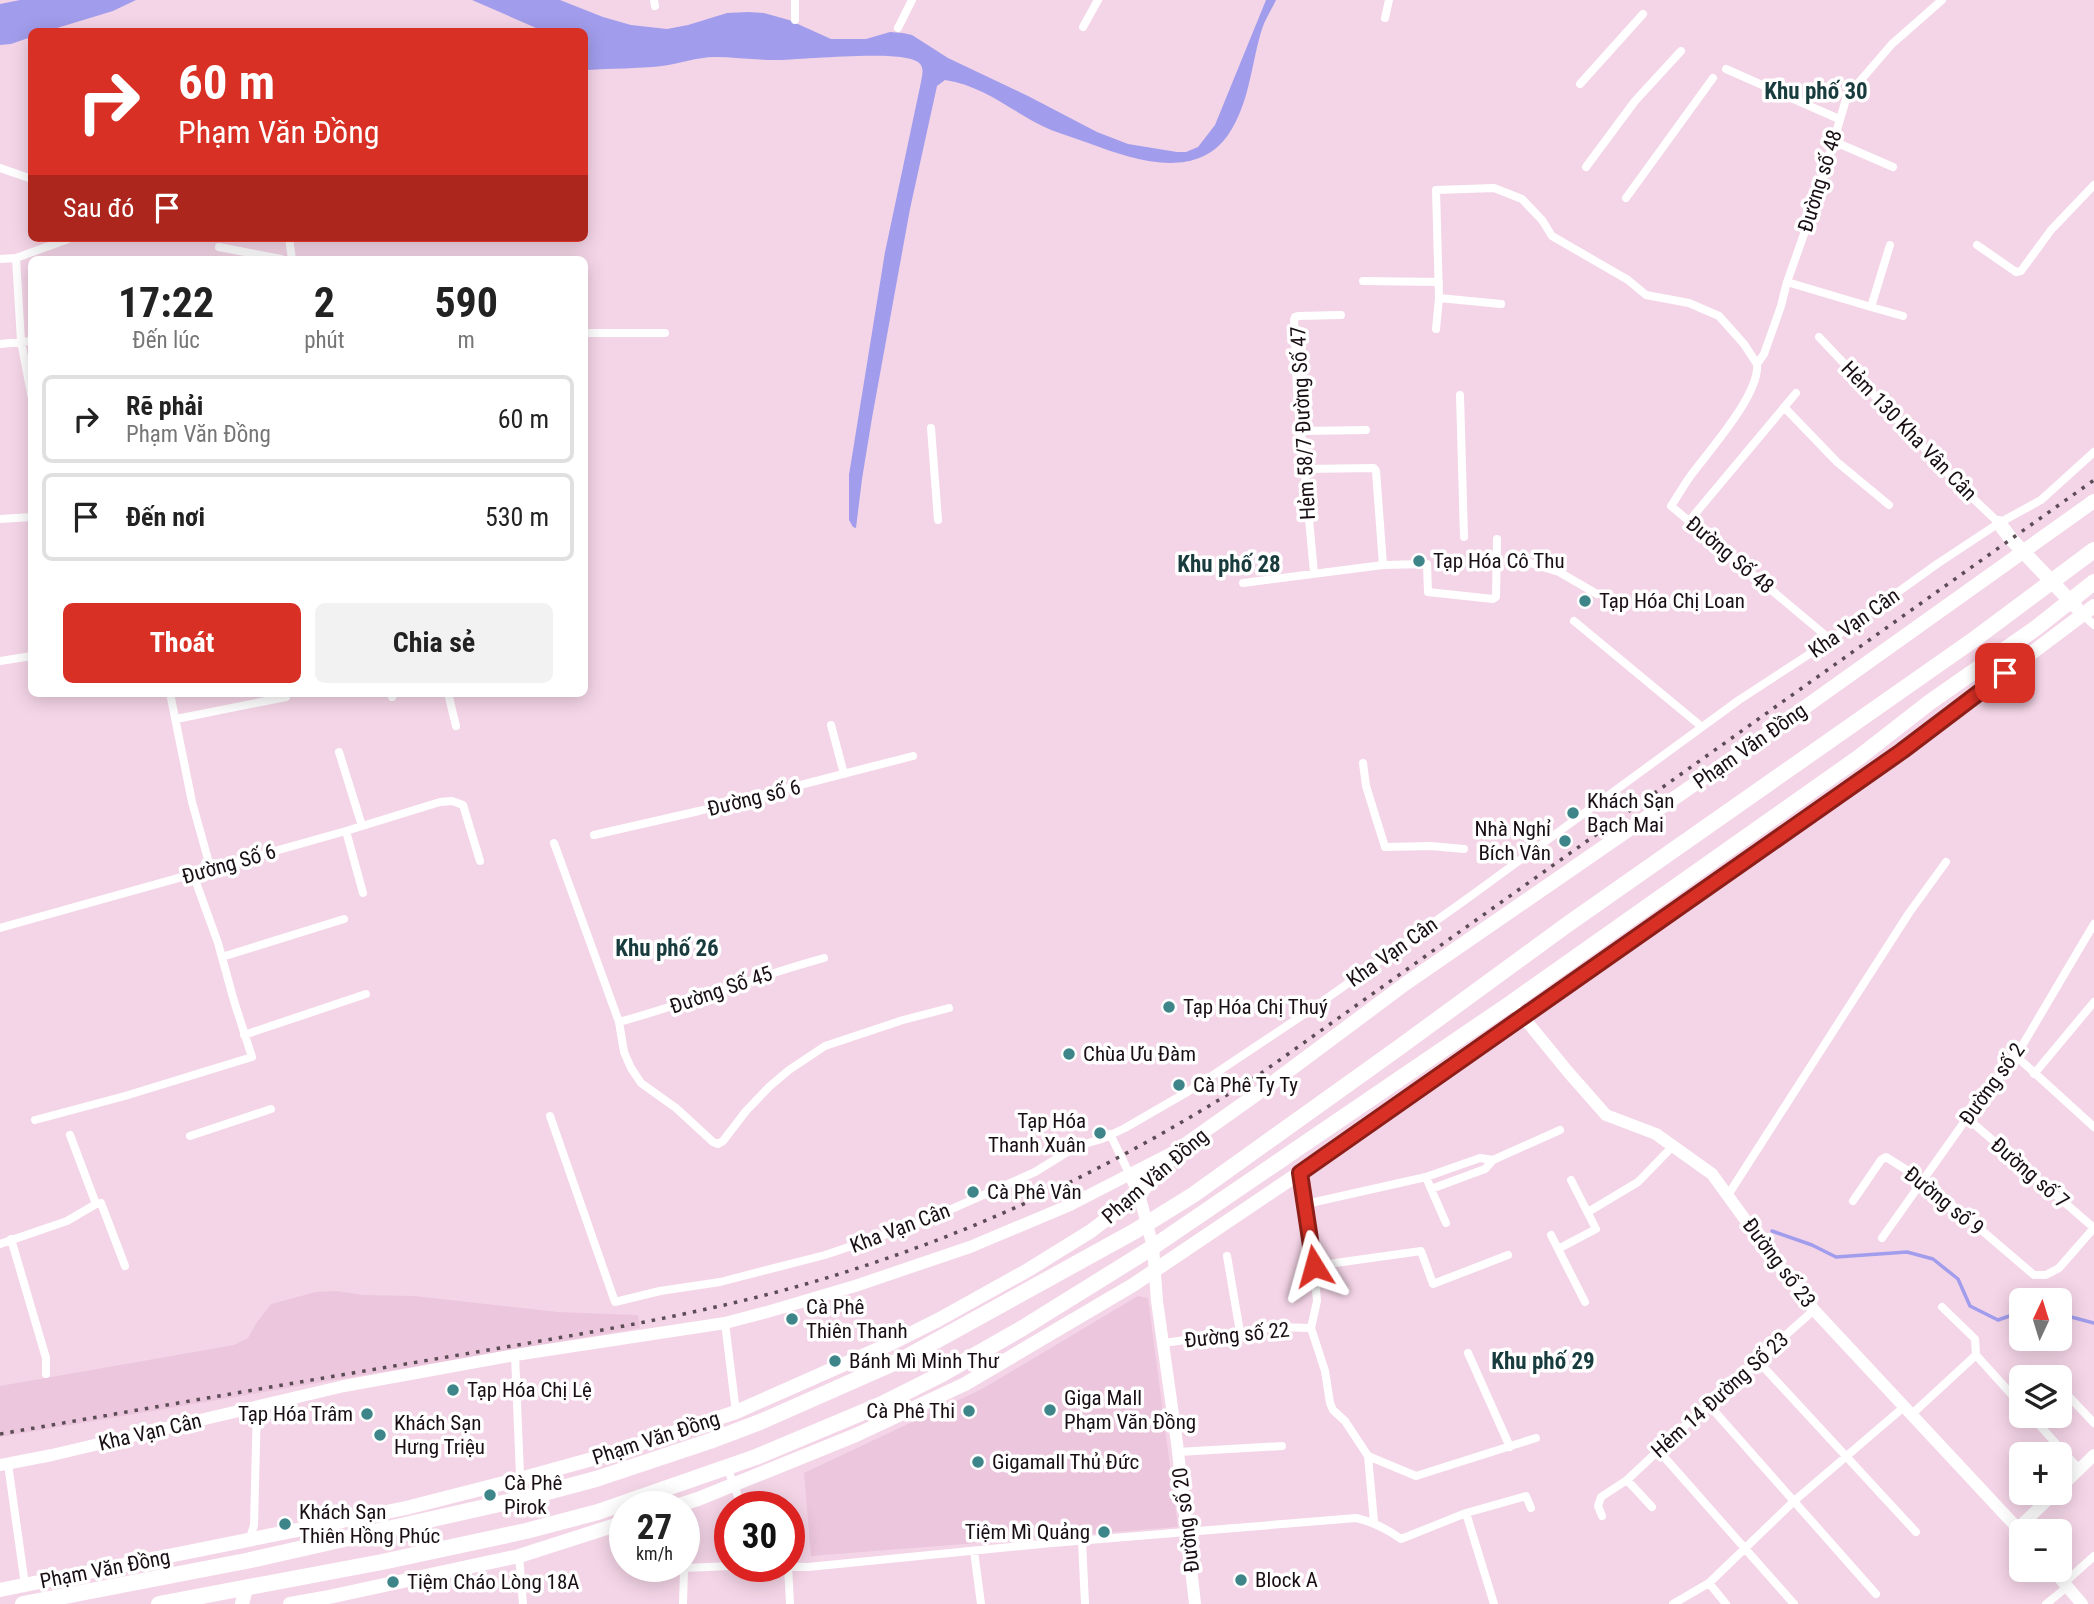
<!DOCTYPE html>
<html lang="vi">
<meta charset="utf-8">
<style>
body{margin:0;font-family:"Roboto Condensed",sans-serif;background:#f2f2f2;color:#222;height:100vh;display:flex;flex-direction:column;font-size:26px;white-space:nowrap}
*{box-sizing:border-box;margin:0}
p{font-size:23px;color:#767676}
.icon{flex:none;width:38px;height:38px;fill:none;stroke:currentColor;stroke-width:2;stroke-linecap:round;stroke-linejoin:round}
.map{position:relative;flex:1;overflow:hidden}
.side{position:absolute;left:28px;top:256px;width:560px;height:441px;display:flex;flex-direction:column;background:#fff;border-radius:10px;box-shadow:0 4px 18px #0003}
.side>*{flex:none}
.guide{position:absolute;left:28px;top:28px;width:560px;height:214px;border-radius:10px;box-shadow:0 4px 18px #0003;background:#d93025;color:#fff;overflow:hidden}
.needle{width:46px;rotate:4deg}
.fabs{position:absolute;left:2009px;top:1288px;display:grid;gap:14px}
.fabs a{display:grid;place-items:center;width:63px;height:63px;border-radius:10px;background:#fff;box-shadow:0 4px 18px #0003;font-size:35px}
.speed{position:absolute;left:609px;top:1491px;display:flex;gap:14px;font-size:35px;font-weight:700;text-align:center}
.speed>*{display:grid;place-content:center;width:91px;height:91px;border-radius:50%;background:#fff;box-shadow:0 4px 18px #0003;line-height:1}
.speed small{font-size:18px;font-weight:400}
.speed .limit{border:10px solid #d22;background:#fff;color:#111}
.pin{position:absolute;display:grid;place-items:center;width:60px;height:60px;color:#fff;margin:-30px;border-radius:14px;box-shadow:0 4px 10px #0006}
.me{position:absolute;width:77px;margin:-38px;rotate:352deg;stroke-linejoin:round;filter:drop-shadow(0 0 5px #0008)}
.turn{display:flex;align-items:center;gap:24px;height:147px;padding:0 35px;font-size:32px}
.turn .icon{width:91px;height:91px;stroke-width:2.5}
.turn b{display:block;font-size:49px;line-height:60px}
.then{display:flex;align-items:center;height:66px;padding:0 35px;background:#0003;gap:14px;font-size:26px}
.eta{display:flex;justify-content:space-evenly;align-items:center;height:119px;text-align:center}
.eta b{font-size:42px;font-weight:700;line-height:49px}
.action{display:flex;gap:14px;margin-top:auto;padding:14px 35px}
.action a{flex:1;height:80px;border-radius:10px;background:#d93025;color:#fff;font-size:28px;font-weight:700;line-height:80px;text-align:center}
.action a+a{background:#f2f2f2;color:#222}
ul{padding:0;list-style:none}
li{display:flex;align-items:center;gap:21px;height:88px;margin:0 14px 10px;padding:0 21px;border:4px solid #e0e0e0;border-radius:10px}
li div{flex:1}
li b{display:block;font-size:26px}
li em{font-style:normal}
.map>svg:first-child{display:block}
</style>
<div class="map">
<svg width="2094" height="1604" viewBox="0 0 2094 1604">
<rect width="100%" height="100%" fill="#f4d5e7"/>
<path fill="#ecc6dc" d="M 336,1291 L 364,1295 L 414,1296 L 558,1312 L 638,1315 L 640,1328 L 0,1437 L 0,1386 L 234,1345 L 248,1338 L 255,1325 L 271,1304 L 316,1292 Z
M 1138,1296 L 1148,1298 L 1178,1527 L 811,1556 L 804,1473 L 982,1389 Z"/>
<path fill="#a19dec" d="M 20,0 L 136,0 L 113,11 L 47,31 L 32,32 L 31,37 L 11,44 L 0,45 L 0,4 Z
M 472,0 L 560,0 L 603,17 L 631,25 L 667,29 L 688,25 L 727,13 L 748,12 L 764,13 L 789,20 L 831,39 L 866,39 L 890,32 L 903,33 L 912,35 L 948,58 L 1028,96 L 1097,132 L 1128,144 L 1177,152 L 1186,152 L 1198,147 L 1215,125 L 1266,0 L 1276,0 C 1272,9 1265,19 1262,29 C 1251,64 1250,103 1228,135 C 1196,181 1134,160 1091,144 C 1078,139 1064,135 1051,130 C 1014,114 986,86 945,80 L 937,86 L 910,209 L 872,418 L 862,479 L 856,528 L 853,527 L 849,520 L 849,475 L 885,252 L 921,82 C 922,75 925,67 918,62 C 900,49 800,60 774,60 C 754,60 734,57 715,57 C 697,57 679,64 662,66 C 637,69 612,68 587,70 L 585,67 L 584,32 L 543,31 Z"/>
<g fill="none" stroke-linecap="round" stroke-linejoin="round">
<path stroke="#a19dec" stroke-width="3.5" d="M 1772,1231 L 1812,1245 L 1836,1257 L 1907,1252 L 1933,1259 L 1958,1279 L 1970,1306 L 1998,1320 L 2021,1312
M 2060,1314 L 2094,1323"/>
<path stroke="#fff" stroke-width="8" d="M 654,0 L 655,6
M 1385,18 L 1389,0
M 795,20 L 795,0
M 1083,27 L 1098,0
M 898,28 L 912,0
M 1726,69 L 1839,119
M 1580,84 L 1643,14
M 1833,141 L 1893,167
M 1586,167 L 1635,101 L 1681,51
M 0,168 L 32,179
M 1626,198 L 1713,78
M 289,238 L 292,259
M 1977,245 L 2016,272 L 2021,271 L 2051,230 L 2094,185
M 219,247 L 281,259
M 16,258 L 21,341 L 32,399
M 0,259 L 16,258 L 71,238
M 1363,281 L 1439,282
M 1787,282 L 1871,307 L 1890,245
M 1439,298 L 1501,304
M 1871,307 L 1903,316
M 1436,329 L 1439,298 L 1436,190 L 1494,188 L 1522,199 L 1542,220 L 1552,236 L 1628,280 L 1646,295 L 1689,303 L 1719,316 L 1744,344 L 1757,364
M 584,333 L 665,333
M 1819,337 L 1962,488 L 1999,523
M 0,344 L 32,341
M 1460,395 L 1464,537
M 1784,407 L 1837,462 L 1889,505
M 931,428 L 938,520
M 1302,431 L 1366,430
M 1304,469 L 1374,468 L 1376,471 L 1383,565
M 0,519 L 32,517
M 1689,521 L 1796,393
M 1524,561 L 1559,572 L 1597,594
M 1314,573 L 1297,390 L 1294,320 L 1295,317 L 1299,316 L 1341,315
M 1243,583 L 1383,565 L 1427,564 L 1428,592 L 1493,599 L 1496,597 L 1497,539
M 2082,614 L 2094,625
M 1574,621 L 1702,727
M 1831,640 L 1671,506 C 1679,494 1686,481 1695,470 C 1713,446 1760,393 1757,364 L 1764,354 L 1781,306 L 1787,282 L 1814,206 L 1847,96 L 1892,44 L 1942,0
M 0,661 L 32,656
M 170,693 L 192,802 L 211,870
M 391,693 L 392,697
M 448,693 L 456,726
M 176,719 L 286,697
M 831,725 L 844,774
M 339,752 L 362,826
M 1363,763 L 1366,786 L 1385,847 L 1431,846 L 1464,849
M 346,831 L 363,893
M 594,835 L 699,811 L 913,756
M 554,843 L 619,1022 L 624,1052 L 631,1068 L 641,1083 L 676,1108 L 713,1142 L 718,1144 L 723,1141 L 746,1111 L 770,1086 L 789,1070 L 825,1046 L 903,1020 L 949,1008
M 0,928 L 346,831 L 440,802 L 452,801 L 463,805 L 480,861
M 222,957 L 344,919
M 619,1022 C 688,1003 755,977 824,958
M 244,1035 L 366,994
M 2016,1056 L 2094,1127
M 2034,1074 L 2094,1002
M 550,1116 L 615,1302 L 660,1291 L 720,1282 L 825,1255 L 920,1223 L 1035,1172 L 1077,1146 L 1102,1139 L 1125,1128 L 1189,1091 L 1309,1011 L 1468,898 L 1739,700 L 1831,640 L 1937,564 L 1999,523 L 2041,500 L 2094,452
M 1967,1118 L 2094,1228
M 35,1120 L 125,1096 L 252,1057 L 234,1001 L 218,943 L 193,874
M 1110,1134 L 1130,1175
M 190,1136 L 271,1109
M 1300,1173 L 1314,1266 L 1317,1301 L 1311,1328 L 1325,1371 L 1330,1403 L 1333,1410 L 1345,1421 L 1368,1456 L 1416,1476 L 1536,1438
M 1426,1177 L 1431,1189 L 1485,1169 L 1493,1160
M 1431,1189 L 1446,1223
M 1728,1195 L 1909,913 L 1946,862
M 1853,1201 L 1881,1160 L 1886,1157 L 1924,1181 L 2034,1275 L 2046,1275 L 2059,1268 L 2094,1228
M 101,1203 L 125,1266
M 1306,1204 L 1426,1177 L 1480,1158 L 1493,1160 L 1560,1130
M 1588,1212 L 1638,1182 L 1673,1146
M 1551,1235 L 1585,1302
M 1882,1238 L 1967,1118 L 2016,1056 L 2094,924
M 11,1239 L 46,1358 L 46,1374
M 0,1244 L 67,1221 L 96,1204 L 70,1135
M 1558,1249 L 1596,1229 L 1571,1180
M 1227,1256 L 1240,1332
M 1314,1266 L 1421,1251 L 1433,1284 L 1508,1255
M 1942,1307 L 1975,1339 L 1976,1355 L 2021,1405
M 725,1323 L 736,1412
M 1164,1343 L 1277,1327 L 1311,1328
M 1468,1353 L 1510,1447
M 515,1355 L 521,1499
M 1758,1361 L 1916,1532
M 2048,1375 L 2051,1377
M 2060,1387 L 2094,1423
M 1708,1404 L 1876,1594
M 1912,1414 L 1976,1355
M 2031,1416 L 2079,1469
M 1658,1450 L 1794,1604
M 1178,1452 L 1282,1446
M 1368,1456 L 1374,1522
M 8,1464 L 25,1585
M 727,1467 L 742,1507
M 1627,1480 L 1652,1507
M 1466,1513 L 1494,1604
M 1602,1516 L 1598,1506 L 1601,1497 L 1627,1480 L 1708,1404 L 1814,1310
M 249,1541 L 254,1525 L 257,1406
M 1082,1541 L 1085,1604
M 974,1551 L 981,1604
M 519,1556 L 523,1604
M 776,1566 L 808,1567 L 1052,1543 L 1356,1518 C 1373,1522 1386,1528 1401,1539 L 1466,1513 L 1526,1496 L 1531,1508
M 788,1566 L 790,1604
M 1709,1583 L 1726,1604
M 2064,1583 L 2094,1556
M 683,1604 L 684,1568 L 731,1566
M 1673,1604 L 1709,1583 L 1793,1502 L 1905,1406
M 2046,1604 L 2067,1587"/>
<path stroke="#fff" stroke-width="12" d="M 1519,1012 L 1569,1073 L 1606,1115 L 1656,1134 L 1712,1174 L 1773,1258 L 1814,1310 L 2021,1532
M 1130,1175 L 1139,1194 L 1153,1247 L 1157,1301 L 1177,1443 L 1195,1604
M 0,1465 L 52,1455 L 344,1386 L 515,1355 L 725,1323 L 767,1312 L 855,1286 L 970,1247 L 1070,1205 L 1177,1150
M 2060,1488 L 2094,1455
M 2018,1528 L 2055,1493
M 2053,1570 L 2082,1604"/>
<path stroke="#fff" stroke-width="14" d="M 1999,523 L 2011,539 L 2076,607
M 673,1507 L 698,1499 L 856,1435 L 965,1384 L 1133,1285 L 1323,1157 L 1902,751 L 2094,606
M 0,1590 L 406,1508 L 520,1479 L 603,1456 L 736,1412 L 892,1343 L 938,1320 L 1028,1270 L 1091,1231 L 1139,1194 L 1182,1147 L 1271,1084 L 1405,984 L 1763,737 L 2094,501
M 242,1604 L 246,1588
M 290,1604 L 324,1598 L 519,1556 L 625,1522"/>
<path stroke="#fff" stroke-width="16" d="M 23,1604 L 246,1561 L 521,1499 L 596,1479 L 710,1441 L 760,1422 L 903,1359 L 1135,1231 L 1193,1195 L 1397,1049 L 1568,924 L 1976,638 L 2094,550
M 159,1604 L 382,1562 L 526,1531 L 598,1512 L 756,1457 L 880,1405 L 942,1374 L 1021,1329 L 1153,1247 L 1511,1003 L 1858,758 L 1930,702 L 2036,628 L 2094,582"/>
<path stroke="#5c4c55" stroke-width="3.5" stroke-dasharray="3.5 7" stroke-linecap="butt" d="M 0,1434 C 155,1407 310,1380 465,1354 C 598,1331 732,1310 861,1267 C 1005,1220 1133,1156 1260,1074 L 2094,480"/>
</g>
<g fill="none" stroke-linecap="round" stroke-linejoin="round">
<defs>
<path id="route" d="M 1314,1266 L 1300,1173 L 1902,751 L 2005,673"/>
</defs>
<use href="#route" stroke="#8d1f18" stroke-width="18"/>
<use href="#route" stroke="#d93025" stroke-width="12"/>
</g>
<g fill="#3d8589" stroke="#fff" stroke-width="2.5">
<circle cx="1419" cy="561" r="7"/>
<circle cx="1585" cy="601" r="7"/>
<circle cx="1573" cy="813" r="7"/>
<circle cx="1565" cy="841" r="7"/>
<circle cx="1169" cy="1007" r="7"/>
<circle cx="1069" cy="1054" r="7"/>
<circle cx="1179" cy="1085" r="7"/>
<circle cx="1100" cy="1133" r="7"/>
<circle cx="973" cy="1192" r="7"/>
<circle cx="792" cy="1319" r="7"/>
<circle cx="835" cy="1361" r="7"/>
<circle cx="453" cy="1390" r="7"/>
<circle cx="1050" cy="1410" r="7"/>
<circle cx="969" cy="1411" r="7"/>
<circle cx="367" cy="1414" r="7"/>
<circle cx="380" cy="1435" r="7"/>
<circle cx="978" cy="1462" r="7"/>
<circle cx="490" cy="1495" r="7"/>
<circle cx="285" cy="1524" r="7"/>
<circle cx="1104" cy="1532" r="7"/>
<circle cx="1241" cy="1580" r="7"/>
<circle cx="393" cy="1582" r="7"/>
</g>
<g text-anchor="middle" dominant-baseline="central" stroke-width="7" stroke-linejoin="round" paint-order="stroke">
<g font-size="21" fill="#190f15" stroke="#fff">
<text transform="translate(1820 181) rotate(-73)">Đường số 48</text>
<text transform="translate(1303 423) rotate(-93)">Hẻm 58/7 Đường Số 47</text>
<text transform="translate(1909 431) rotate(46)">Hẻm 130 Kha Vân Cân</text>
<text transform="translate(1730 555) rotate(40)">Đường Số 48</text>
<text transform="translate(1854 623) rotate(-35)">Kha Vạn Cân</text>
<text transform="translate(1750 746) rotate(-35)">Phạm Văn Đồng</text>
<text transform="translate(754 798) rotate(-14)">Đường số 6</text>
<text transform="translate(229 864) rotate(-16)">Đường Số 6</text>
<text transform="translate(1392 952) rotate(-35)">Kha Vạn Cân</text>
<text transform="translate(721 990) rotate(-19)">Đường Số 45</text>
<text transform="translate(1992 1084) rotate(-54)">Đường số 2</text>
<text transform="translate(2030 1173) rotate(41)">Đường số 7</text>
<text transform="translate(1155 1176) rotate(-41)">Phạm Văn Đồng</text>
<text transform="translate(1944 1201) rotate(39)">Đường số 9</text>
<text transform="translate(900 1228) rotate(-21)">Kha Vạn Cân</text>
<text transform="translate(1779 1263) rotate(53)">Đường số 23</text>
<text transform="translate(1237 1335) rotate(-6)">Đường số 22</text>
<text transform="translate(1720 1395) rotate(-42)">Hẻm 14 Đường Số 23</text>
<text transform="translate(150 1432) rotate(-13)">Kha Vạn Cân</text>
<text transform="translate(656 1438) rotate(-18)">Phạm Văn Đồng</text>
<text transform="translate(1186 1520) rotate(-97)">Đường số 20</text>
<text transform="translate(105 1569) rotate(-11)">Phạm Văn Đồng</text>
</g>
<g font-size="21" fill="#190f15" stroke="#fff" text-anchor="start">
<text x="1433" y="561">Tạp Hóa Cô Thu</text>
<text x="1599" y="601">Tạp Hóa Chị Loan</text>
<text x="1587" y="801">Khách Sạn<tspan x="1587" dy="24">Bạch Mai</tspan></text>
<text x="1551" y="829" text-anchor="end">Nhà Nghỉ<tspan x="1551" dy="24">Bích Vân</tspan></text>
<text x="1183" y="1007">Tạp Hóa Chị Thuý</text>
<text x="1083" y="1054">Chùa Ưu Đàm</text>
<text x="1193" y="1085">Cà Phê Ty Ty</text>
<text x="1086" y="1121" text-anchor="end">Tạp Hóa<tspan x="1086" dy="24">Thanh Xuân</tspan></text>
<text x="987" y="1192">Cà Phê Vân</text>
<text x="806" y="1307">Cà Phê<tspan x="806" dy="24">Thiên Thanh</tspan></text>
<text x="849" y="1361">Bánh Mì Minh Thư</text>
<text x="467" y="1390">Tạp Hóa Chị Lệ</text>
<text x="1064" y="1398">Giga Mall<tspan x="1064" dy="24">Phạm Văn Đồng</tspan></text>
<text x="955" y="1411" text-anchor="end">Cà Phê Thi</text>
<text x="353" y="1414" text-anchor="end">Tạp Hóa Trâm</text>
<text x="394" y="1423">Khách Sạn<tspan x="394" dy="24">Hưng Triệu</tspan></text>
<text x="992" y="1462">Gigamall Thủ Đức</text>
<text x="504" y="1483">Cà Phê<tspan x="504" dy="24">Pirok</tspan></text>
<text x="299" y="1512">Khách Sạn<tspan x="299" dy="24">Thiên Hồng Phúc</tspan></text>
<text x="1090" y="1532" text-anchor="end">Tiệm Mì Quảng</text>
<text x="1255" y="1580">Block A</text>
<text x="407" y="1582">Tiệm Cháo Lòng 18A</text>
</g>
<g font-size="23" font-weight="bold" fill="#183b3d" stroke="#fff">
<text x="1816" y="91">Khu phố 30</text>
<text x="1229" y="564">Khu phố 28</text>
<text x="667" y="948">Khu phố 26</text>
<text x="1543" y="1361">Khu phố 29</text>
</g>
</g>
</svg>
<div class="fabs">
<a><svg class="needle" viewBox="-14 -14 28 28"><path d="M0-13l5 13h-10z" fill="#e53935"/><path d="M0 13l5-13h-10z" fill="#767676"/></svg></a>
<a><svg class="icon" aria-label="layers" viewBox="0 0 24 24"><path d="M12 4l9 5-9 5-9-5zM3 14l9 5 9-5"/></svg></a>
<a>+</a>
<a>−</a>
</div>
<div class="speed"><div>27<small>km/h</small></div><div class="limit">30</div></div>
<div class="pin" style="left:2005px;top:673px;background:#d93025"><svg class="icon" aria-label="arrive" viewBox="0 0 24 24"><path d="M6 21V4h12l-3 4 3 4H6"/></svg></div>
<svg class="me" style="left:1314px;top:1266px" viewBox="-20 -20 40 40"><path d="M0-17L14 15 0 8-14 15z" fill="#d93025" stroke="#fff" stroke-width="4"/></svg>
<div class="guide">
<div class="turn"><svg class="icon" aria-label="right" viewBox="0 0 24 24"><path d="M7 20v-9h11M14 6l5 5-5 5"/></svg><div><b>60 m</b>Phạm Văn Đồng</div></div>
<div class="then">Sau đó<svg class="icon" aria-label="arrive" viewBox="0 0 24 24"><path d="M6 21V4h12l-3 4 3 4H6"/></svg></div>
</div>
<section class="side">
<div class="eta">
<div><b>17:22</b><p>Đến lúc</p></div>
<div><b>2</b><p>phút</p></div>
<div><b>590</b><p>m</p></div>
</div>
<ul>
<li><svg class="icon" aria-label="right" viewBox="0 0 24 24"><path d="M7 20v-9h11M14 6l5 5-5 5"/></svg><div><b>Rẽ phải</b><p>Phạm Văn Đồng</p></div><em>60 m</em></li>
<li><svg class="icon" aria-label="arrive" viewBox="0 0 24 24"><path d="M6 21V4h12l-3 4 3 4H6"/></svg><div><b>Đến nơi</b></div><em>530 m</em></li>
</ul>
<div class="action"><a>Thoát</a><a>Chia sẻ</a></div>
</section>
</div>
